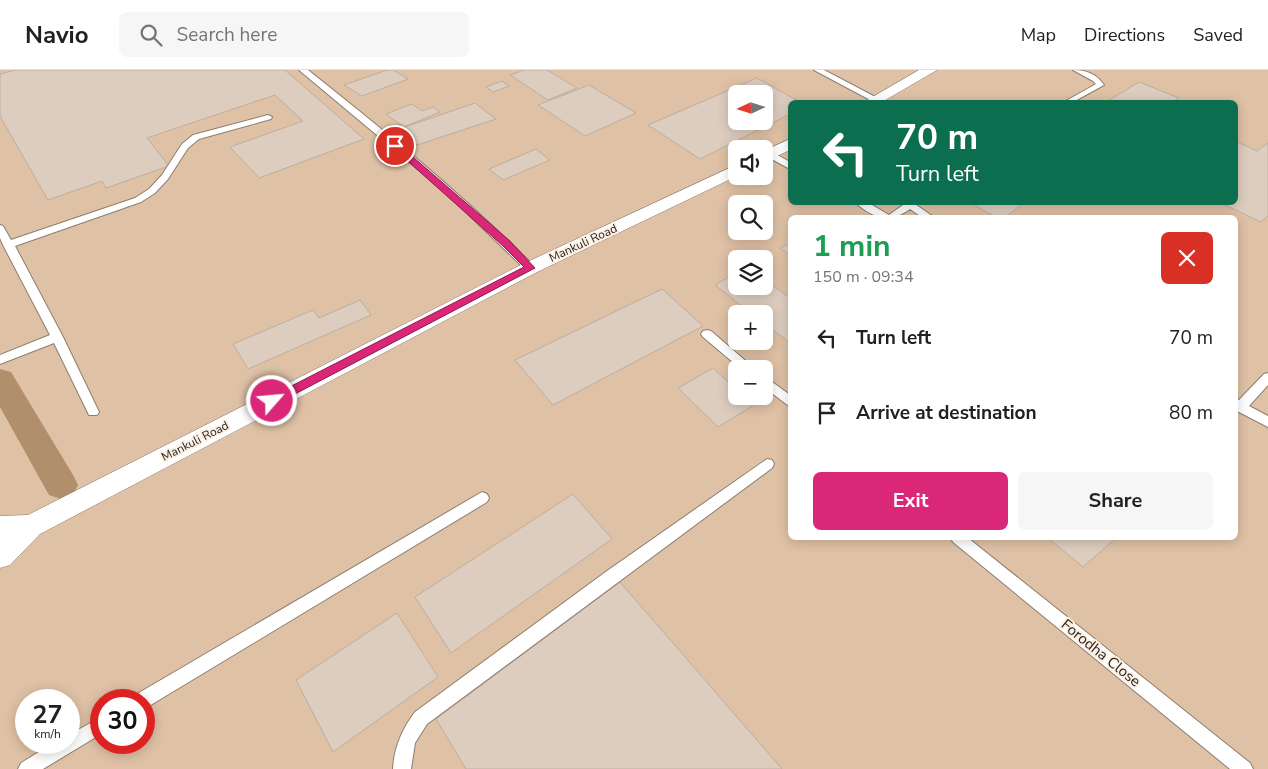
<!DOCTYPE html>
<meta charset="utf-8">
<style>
body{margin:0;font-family:"Nunito Sans",sans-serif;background:#f6f6f6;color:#202124;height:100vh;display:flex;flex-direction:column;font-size:19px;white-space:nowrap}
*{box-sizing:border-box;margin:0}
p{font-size:16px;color:#757577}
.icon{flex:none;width:28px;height:28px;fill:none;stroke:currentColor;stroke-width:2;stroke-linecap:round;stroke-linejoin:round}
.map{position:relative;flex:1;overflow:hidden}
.drawer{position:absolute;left:788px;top:145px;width:450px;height:325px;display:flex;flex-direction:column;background:#fff;border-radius:8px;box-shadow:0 2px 12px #0003}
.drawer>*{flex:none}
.banner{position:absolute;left:788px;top:30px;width:450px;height:105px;border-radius:8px;box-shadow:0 2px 12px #0003;background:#0b6e4f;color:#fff;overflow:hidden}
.needle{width:32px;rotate:266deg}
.controls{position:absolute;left:728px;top:15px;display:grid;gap:10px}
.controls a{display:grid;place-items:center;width:45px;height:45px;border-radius:8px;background:#fff;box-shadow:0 2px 12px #0003;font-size:25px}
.speed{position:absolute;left:15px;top:619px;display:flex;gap:10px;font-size:25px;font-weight:700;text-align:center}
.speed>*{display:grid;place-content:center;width:65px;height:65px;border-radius:50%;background:#fff;box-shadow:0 2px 12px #0003;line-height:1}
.speed small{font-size:12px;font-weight:400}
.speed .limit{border:8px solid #d22;background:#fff;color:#111}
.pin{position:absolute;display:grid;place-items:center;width:42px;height:42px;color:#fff;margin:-21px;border:2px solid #fff;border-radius:50%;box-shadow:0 1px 5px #0007}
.me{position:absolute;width:55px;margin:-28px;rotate:63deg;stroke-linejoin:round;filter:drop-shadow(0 0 4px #0008)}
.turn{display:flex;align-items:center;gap:18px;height:105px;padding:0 25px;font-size:22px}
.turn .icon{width:65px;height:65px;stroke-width:2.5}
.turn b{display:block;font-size:35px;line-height:42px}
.round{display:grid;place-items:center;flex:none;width:52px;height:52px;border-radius:8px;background:#f6f6f6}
.summary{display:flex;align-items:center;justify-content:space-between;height:85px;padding:0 25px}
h1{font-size:30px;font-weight:700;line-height:38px;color:#1e9e55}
.action{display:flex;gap:10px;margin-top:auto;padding:10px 25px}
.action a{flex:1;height:58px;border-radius:8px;background:#db2777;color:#fff;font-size:20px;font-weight:700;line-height:58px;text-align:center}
.action a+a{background:#f6f6f6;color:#202124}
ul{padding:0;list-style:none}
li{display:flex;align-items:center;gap:15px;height:75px;padding:0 25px}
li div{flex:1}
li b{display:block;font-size:19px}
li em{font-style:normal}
header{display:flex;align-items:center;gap:30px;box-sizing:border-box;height:70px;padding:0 25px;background:#fff;border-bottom:1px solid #e0e0e0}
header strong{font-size:24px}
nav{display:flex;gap:28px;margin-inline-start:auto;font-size:18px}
.search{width:350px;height:45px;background:#f6f6f6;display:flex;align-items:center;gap:12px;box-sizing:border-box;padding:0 18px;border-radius:8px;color:#757577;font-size:19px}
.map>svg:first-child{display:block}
</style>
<header>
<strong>Navio</strong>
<div class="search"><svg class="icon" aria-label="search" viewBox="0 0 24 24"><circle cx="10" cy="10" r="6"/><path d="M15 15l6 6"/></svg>Search here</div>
<nav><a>Map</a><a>Directions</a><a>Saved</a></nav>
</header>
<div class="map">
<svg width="1268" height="699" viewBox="0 0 1268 699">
<rect width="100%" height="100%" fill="#fdf0e4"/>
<path fill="#dfc1a5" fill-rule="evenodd" d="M 0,0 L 1268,0 L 1268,699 L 0,699 ZM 736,24 L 764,24 L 764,51 L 736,51 ZM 790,32 L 1235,32 L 1235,132 L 790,132 ZM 736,79 L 764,79 L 764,106 L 736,106 ZM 736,134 L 764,134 L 764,161 L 736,161 ZM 790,148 L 1235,148 L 1235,468 L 790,468 ZM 736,189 L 764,189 L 764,216 L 736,216 ZM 736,244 L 764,244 L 764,271 L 736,271 ZM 736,299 L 764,299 L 764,326 L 736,326 ZM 26,630 L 69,630 L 69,672 L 26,672 ZM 101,630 L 144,630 L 144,672 L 101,672 Z"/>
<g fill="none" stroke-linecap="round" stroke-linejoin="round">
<path fill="#b18e6c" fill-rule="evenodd" d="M 0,299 L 11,302 L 73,405 L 78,415 L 73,425 L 61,429 L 49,425 L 0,337 Z"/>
</g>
<path fill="#ddcdbf" stroke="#bdae9f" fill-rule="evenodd" d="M 15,0 L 285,0 L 364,69 L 259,108 L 230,77 L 303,51 L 275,25 L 147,68 L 169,96 L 106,118 L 102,111 L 48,130 L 0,46 L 0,4 Z
M 387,0 L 393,0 L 408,9 L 362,26 L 344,15 Z
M 524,0 L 547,0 L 577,18 L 548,30 L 510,5 Z
M 757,8 L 800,32 L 790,32 L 790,44 L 700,89 L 648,55 ZM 736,24 L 764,24 L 764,51 L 736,51 Z
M 502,11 L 509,16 L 493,22 L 486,17 Z
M 1139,12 L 1179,28 L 1172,32 L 1106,32 Z
M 589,15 L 636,43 L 585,66 L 538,35 Z
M 475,33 L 496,49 L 417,75 L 402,58 Z
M 412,34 L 422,41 L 433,37 L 440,42 L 404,57 L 386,44 Z
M 1235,71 L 1257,81 L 1268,73 L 1268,146 L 1261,152 L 1219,132 L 1235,132 Z
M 536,79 L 550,90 L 503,110 L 489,99 Z
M 969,132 L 1025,132 L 1004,148 L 997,148 Z
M 790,173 L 790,185 L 780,178 Z
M 736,203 L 736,216 L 764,216 L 764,209 L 790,228 L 790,273 L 764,253 L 764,244 L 752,244 L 715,215 Z
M 662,219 L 703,256 L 553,335 L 515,290 Z
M 360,230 L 371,245 L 248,299 L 233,274 L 313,240 L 319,248 Z
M 713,298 L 736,319 L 736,326 L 745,326 L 754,335 L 718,357 L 678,318 Z
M 573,424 L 612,469 L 451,583 L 415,527 Z
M 1048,468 L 1116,468 L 1083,497 Z
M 620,512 L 782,699 L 466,699 L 436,649 Z
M 397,543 L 438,607 L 333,682 L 296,610 Z"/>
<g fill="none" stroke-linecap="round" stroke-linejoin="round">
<defs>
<path id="lane" d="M 299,0 L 308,0 C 386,62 463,125 534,196 L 534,200 L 526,200 L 445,122 Z
M 814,0 L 824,0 L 881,30 L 874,32 Z
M 1073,0 C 1086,0 1097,4 1104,15 L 1073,32 L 1064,32 L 1096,14 L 1093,11 Z
M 268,45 L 272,47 L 271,49 L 199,69 L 188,78 L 168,109 L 155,123 L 141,132 L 15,176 L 63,267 L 99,342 L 97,345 L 89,345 L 54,273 L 0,294 L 0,285 L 50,265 L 3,175 L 0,168 L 0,155 L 3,156 L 11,170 L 135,128 L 149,119 L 162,105 L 182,74 L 193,65 Z
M 766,82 L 772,82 L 790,92 L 790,99 L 766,86 Z
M 855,132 L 867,132 L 889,145 L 903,135 L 901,132 L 912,132 L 935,148 L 923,148 L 910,139 C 890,154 872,148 855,132 Z
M 707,260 L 711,261 L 755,299 L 741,299 L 703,267 L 701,264 L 703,261 Z
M 1268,303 L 1268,315 L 1249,336 L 1268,346 L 1268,357 L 1235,340 L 1235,329 L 1239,330 L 1264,304 Z
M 764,306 L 790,325 L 790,337 L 764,317 Z
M 767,389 L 772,390 L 774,394 L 772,398 L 427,654 L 415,673 L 411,699 L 393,699 C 394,678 402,659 415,642 L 607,501 Z
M 482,422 L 487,424 L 489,428 L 487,432 L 149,636 L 144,638 L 144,630 L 135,630 L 137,624 Z
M 951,468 L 968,468 L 1250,693 L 1253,699 L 1230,699 L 953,472 Z
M 101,647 L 101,664 L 43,699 L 18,699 L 21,693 L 55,672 L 69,672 L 69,665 Z"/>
<path id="street" d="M 919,0 L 937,0 L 882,32 L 864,32 Z
M 790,69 L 790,80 L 764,92 L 764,81 Z
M 736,95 L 737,106 L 537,202 L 40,464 L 10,495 L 0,498 L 0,446 L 28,445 L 523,194 Z"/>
</defs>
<use href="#lane" stroke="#8c7d6f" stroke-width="2"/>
<use href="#street" stroke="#8c7d6f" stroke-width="1"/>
<use href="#lane" fill="#fff" fill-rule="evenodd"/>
<use href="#street" fill="#fff" fill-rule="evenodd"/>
</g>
<path fill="#db2777" stroke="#8e194d" d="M 392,74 L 398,74 L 510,171 L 535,198 L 276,334 L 268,334 L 268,328 L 524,197 L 503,176 L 392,77 Z"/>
<g text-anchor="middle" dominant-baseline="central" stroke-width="4" stroke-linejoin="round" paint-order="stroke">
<g font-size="12" fill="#251f1a" stroke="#fdf0e4">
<text transform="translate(583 173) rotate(-25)">Mankuli Road</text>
<text transform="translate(195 371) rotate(-27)">Mankuli Road</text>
</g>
<g font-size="15" fill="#251f1a" stroke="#fdf0e4">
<text transform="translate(1101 583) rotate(39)">Forodha Close</text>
</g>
</g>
</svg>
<div class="controls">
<a><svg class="needle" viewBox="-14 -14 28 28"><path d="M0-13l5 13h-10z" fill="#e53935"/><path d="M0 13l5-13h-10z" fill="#757577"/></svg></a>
<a><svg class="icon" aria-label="sound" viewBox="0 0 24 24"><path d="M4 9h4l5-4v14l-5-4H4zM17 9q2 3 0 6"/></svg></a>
<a><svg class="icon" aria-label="search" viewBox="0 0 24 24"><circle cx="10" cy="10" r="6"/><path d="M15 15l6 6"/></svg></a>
<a><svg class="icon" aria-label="layers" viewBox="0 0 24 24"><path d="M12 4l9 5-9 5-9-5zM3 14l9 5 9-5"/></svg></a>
<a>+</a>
<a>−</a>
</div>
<div class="speed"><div>27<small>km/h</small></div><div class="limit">30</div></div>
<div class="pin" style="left:395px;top:76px;background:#d93025"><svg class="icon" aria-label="arrive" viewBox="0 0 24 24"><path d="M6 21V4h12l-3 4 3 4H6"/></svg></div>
<svg class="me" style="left:272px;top:331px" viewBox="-20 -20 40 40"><circle r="17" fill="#db2777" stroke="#fff" stroke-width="3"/><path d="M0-11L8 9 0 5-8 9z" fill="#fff"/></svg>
<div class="banner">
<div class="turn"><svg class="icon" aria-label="left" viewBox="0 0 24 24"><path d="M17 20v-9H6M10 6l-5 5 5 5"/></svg><div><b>70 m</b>Turn left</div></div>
</div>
<section class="drawer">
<div class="summary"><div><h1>1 min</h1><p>150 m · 09:34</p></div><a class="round" style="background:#d93025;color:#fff"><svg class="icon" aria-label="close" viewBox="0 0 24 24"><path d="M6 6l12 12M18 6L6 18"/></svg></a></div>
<ul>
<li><svg class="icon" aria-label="left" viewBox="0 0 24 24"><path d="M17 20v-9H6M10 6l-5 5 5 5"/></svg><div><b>Turn left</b></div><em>70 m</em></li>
<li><svg class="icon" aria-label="arrive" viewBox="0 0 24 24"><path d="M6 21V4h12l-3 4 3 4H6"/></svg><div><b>Arrive at destination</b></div><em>80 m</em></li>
</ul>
<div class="action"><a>Exit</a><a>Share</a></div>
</section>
</div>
